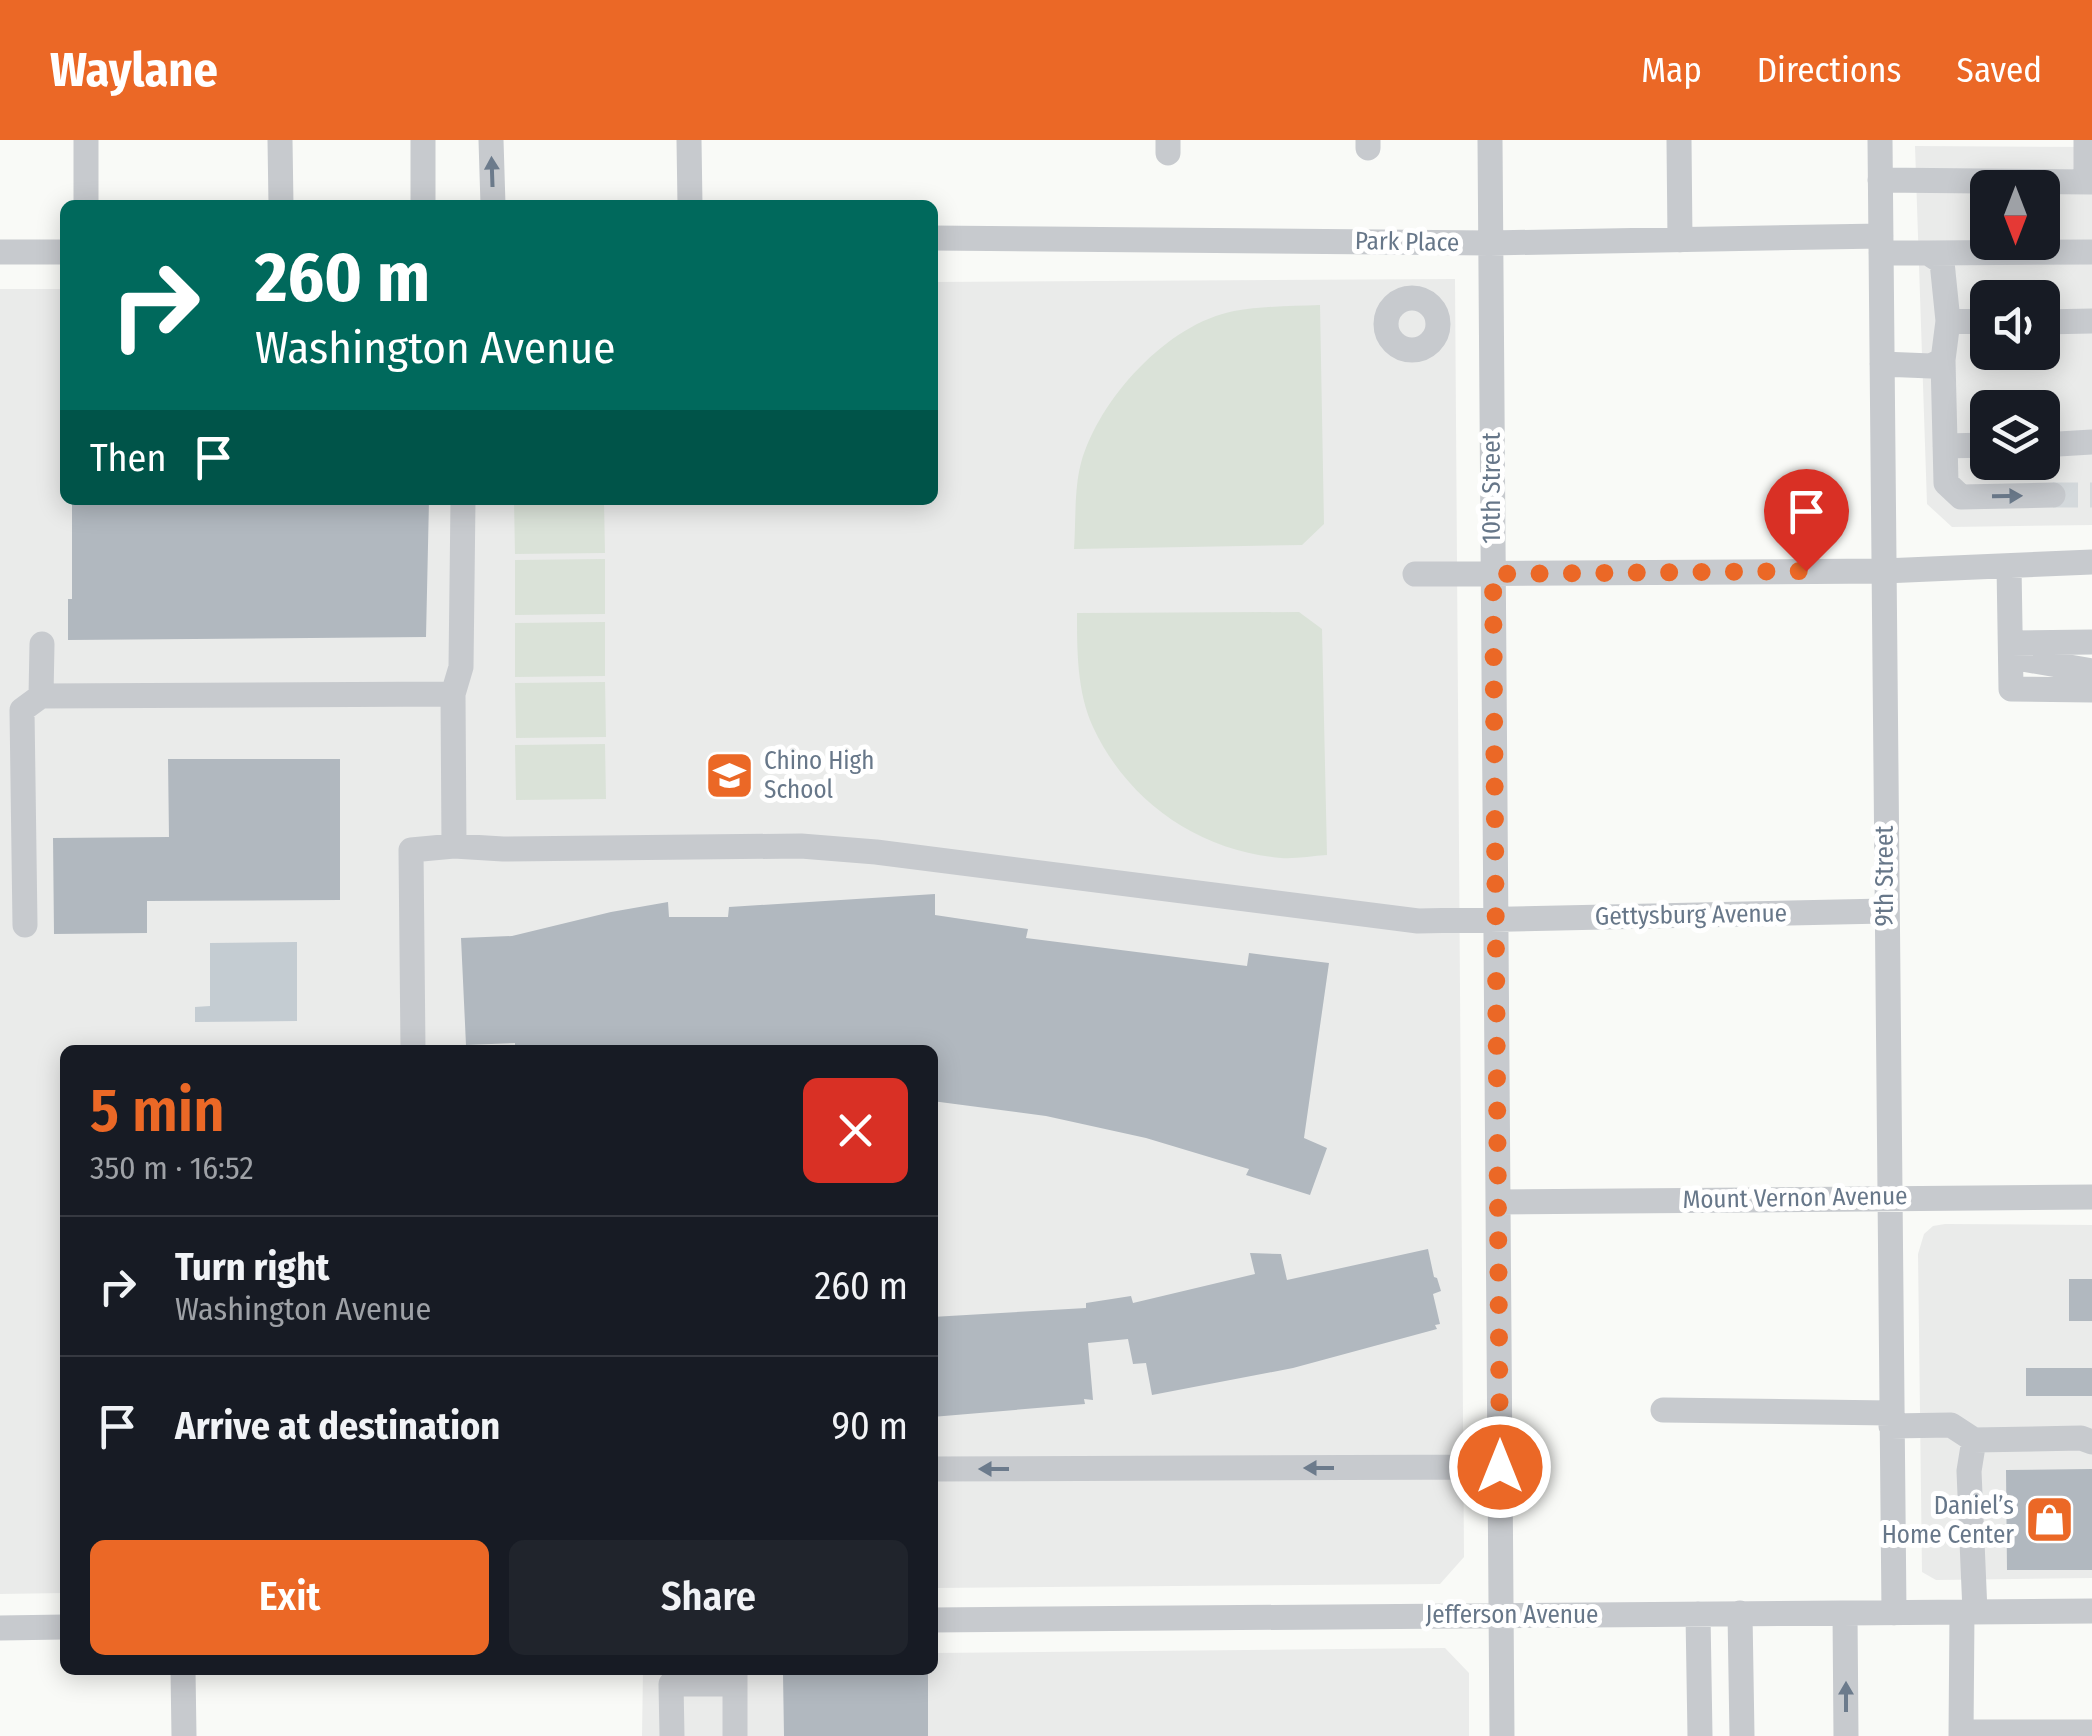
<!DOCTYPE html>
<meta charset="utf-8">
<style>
body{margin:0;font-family:"Fira Sans Condensed",sans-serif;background:#20242c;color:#f1f3f6;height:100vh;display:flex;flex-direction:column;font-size:38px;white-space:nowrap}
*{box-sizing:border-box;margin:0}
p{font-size:32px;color:#9ea1a6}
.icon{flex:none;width:55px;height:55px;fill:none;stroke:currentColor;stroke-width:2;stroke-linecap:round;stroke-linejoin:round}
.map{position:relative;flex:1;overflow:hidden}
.side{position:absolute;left:60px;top:905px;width:878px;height:630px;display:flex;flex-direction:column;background:#171b24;border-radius:15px;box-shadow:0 5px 25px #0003}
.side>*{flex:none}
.guide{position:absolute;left:60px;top:60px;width:878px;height:305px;border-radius:15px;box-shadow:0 5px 25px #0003;background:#00695c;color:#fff;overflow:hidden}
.needle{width:65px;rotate:180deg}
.buttons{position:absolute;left:1970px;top:30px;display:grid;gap:20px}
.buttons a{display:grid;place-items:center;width:90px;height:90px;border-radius:15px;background:#171b24;box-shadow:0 5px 25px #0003;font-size:50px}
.pin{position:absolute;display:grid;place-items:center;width:85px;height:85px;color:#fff;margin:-102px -42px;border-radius:50% 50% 50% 0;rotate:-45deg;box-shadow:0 0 10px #0007}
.pin .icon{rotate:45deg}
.me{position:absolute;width:110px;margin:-55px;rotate:0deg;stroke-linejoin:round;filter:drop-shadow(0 0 8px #0008)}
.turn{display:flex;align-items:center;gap:35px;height:210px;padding:0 30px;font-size:45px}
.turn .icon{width:130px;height:130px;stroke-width:2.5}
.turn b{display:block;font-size:70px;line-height:85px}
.then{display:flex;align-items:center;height:95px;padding:0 30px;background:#0003;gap:20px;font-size:38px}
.round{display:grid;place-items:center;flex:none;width:105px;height:105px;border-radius:15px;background:#20242c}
.head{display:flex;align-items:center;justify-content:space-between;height:170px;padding:0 30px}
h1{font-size:60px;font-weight:600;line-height:75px;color:#eb6826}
.action{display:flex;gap:20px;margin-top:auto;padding:20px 30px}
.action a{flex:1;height:115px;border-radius:15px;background:#eb6826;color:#fff;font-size:40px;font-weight:600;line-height:115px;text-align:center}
.action a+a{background:#20242c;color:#f1f3f6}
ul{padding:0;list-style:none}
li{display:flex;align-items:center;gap:30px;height:140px;padding:0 30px;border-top:2px solid #363941}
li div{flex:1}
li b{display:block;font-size:38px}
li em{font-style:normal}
header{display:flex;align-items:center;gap:60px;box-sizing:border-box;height:140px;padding:0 50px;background:#eb6826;color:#fff}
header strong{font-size:48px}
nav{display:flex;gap:55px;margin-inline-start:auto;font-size:35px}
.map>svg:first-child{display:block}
</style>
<header>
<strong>Waylane</strong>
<nav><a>Map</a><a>Directions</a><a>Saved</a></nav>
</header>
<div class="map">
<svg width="2092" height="1596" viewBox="0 0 2092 1596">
<rect width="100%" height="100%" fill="#f9faf7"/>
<path fill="#eaebea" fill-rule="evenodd" d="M 1915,6 L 2092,7 L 2092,385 L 1952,387 L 1927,364 ZM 1988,48 L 2042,48 L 2042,102 L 1988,102 ZM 1988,158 L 2042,158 L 2042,212 L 1988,212 ZM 1988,268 L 2042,268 L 2042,322 L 1988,322 Z
M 1455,139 L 1464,1417 L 1440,1444 L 933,1448 L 932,910 L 65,910 L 65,1453 L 0,1454 L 0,149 L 65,149 L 65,360 L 932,360 L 933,142 Z
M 1945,1084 L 2092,1085 L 2092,1438 L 1936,1440 L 1922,1432 L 1918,1114 L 1924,1094 L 1933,1086 Z
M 1445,1508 L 1469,1533 L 1469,1596 L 642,1596 L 643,1530 L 932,1530 L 933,1513 Z"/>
<path fill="#dae2d8" d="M 1320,165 L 1324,384 L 1302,405 L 1074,409 C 1076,382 1074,349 1081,323 C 1099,259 1167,184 1234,171 C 1262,166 1291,166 1320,165 Z
M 514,360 L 604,360 L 605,413 L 515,414 Z
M 605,419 L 605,474 L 515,475 L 515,420 Z
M 1299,472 L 1322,489 L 1327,715 C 1312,716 1295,719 1281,718 C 1199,711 1128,662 1093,587 C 1077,552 1077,511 1077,473 Z
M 605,482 L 605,536 L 515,537 L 515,483 Z
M 605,542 L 606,597 L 516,598 L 515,543 Z
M 605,604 L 606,659 L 516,660 L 515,605 Z"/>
<path fill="#c4ccd2" d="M 297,802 L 297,881 L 195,882 L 195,867 L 210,866 L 210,803 Z"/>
<path fill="#b1b8bf" d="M 72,360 L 429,360 L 426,497 L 68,500 L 68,459 L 72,459 Z
M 168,619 L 340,619 L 340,760 L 147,761 L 147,793 L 54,794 L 53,698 L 169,697 Z
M 935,754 L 935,775 L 1028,789 L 1026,798 L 1247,826 L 1249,813 L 1329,823 L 1304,998 L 1327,1008 L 1310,1055 L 1246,1035 L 1249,1029 L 1146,998 L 1046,976 L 932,961 L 932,910 L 515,910 L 515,903 L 466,905 L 461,798 L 512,796 L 611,772 L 668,762 L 669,777 L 728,777 L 729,767 Z
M 1428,1109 L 1434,1137 L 1437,1138 L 1441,1151 L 1433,1154 L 1440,1184 L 1435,1185 L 1437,1189 L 1293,1228 L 1152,1255 L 1146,1223 L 1133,1224 L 1128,1199 L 1088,1203 L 1093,1260 L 1084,1259 L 1085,1264 L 932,1277 L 932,1177 L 1086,1168 L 1086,1163 L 1131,1156 L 1133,1163 L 1255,1134 L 1250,1113 L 1281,1114 L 1287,1140 Z
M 2069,1139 L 2092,1139 L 2092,1181 L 2069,1181 Z
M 2026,1228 L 2092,1228 L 2092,1256 L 2026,1256 Z
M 2092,1329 L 2092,1430 L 2007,1430 L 2006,1330 Z
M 928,1533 L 928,1596 L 784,1596 L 783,1534 Z"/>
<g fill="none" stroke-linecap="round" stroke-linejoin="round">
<path stroke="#d4d9dc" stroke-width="25" stroke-dasharray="25 12" stroke-linecap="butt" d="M 2053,355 L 2092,355"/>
<path stroke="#c7cace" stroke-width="25" d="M 86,0 L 86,65
M 280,0 L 281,65
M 491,0 L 493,65
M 689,0 L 690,65
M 1168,0 L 1168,13
M 1368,0 L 1368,8
M 1490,0 L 1502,1596
M 1679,0 L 1680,100
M 1880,0 L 1894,1473
M 1880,40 L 2092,42
M 2086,42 L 2086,0
M 423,65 L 423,0
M 932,98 L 1490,103 L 1881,96
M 0,112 L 65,112
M 1881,113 L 1928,113 L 1942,122 L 1948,181
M 1928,113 L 2092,112
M1386 184a26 26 0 1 1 52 0a26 26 0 1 1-52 0Z
M 2042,182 L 2092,181
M 1943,220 L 1946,343 L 1961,357 L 2053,355
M 1882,224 L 1931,226 L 1943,220 L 1948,181 L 1988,182
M 2042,305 L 2092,302
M 1945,306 L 1988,305
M 2009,426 L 2011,549 L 2092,550
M 1415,434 L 1884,431 L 2092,422
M 2011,503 L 2092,502
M 42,504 L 41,556 L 453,554 L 461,527 L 463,360
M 2011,517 L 2092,531
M 453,554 L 454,706
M 25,785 L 22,570 L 41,556
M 413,910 L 411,710 L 454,706 L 503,709 L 801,706 L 876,712 L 1418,781 L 1885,771
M 1498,1062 L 2092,1057
M 1663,1270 L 1891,1273
M 1891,1286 L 1951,1285 L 1974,1300 L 2081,1298 L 2092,1302
M 1974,1300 L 1969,1331 L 1975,1472
M 932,1329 L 1499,1327
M 1740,1473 L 1742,1596
M 1845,1473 L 1846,1596
M 1698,1474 L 1700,1596
M 932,1480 L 2092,1471
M 0,1488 L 65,1487
M 183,1530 L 184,1596
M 735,1530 L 735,1596
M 1961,1592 L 2092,1592
M 672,1596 L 671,1544 L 735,1544
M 1961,1596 L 1962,1472"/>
</g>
<defs><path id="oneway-solid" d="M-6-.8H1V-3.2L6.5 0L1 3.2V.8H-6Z" transform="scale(2.5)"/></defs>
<g fill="#6c7b8c">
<use href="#oneway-solid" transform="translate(492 32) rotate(-92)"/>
<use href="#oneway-solid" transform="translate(2007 356) rotate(-1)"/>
<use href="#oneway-solid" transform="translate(1319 1328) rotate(180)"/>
<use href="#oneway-solid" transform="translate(994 1329) rotate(180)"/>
<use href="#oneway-solid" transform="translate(1846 1557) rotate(-90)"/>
</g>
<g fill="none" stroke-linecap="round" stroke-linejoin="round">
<path stroke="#eb6826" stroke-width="18" stroke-dasharray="0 32.4" d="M 1500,1327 L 1493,434 L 1806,431"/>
</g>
<defs>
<symbol id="school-square" viewBox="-11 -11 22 22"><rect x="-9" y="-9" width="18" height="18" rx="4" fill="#eb6826" stroke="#fff"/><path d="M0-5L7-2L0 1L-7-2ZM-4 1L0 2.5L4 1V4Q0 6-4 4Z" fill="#fff"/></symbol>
<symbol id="shop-square" viewBox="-11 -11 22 22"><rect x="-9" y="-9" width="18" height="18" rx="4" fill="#eb6826" stroke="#fff"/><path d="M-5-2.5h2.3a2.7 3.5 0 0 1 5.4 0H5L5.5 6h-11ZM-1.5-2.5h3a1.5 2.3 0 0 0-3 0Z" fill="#fff"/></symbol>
</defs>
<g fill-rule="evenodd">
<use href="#school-square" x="702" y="608" width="55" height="55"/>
<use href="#shop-square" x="2022" y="1352" width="55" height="55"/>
</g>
<g text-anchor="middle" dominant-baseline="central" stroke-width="10" stroke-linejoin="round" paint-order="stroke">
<g font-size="25" fill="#677789" stroke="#fff">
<text transform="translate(1407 102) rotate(1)">Park Place</text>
<text transform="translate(1492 348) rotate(-90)">10th Street</text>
<text transform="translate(1885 736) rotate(-90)">9th Street</text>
<text transform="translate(1691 775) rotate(-1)">Gettysburg Avenue</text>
<text transform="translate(1795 1058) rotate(-1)">Mount Vernon Avenue</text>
<text x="1512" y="1475">Jefferson Avenue</text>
</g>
<g font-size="25" fill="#677789" stroke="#fff" text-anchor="start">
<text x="764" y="621">Chino High<tspan x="764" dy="29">School</tspan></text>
<text x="2014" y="1366" text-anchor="end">Daniel’s<tspan x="2014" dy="29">Home Center</tspan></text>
</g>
</g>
</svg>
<div class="buttons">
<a><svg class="needle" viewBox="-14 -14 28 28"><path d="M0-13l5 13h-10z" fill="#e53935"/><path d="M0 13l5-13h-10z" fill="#9ea1a6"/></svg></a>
<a><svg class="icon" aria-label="sound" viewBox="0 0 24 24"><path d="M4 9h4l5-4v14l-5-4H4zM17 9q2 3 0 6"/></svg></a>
<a><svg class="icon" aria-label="layers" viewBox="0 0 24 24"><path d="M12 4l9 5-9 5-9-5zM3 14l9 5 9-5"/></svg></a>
</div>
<div class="pin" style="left:1806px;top:431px;background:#d93025"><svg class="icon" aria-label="arrive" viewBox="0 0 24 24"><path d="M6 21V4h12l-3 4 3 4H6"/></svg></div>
<svg class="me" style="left:1500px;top:1327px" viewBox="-20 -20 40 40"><circle r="17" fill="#eb6826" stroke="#fff" stroke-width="3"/><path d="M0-11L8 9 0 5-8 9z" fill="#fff"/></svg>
<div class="guide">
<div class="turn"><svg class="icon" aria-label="right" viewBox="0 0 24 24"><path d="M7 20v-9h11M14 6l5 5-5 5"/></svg><div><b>260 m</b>Washington Avenue</div></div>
<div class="then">Then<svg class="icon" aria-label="arrive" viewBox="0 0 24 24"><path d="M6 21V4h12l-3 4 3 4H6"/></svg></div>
</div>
<section class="side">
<div class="head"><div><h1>5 min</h1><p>350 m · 16:52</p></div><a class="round" style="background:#d93025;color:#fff"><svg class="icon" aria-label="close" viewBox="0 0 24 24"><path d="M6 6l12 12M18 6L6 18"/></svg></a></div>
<ul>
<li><svg class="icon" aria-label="right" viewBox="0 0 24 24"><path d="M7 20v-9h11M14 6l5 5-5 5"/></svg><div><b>Turn right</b><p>Washington Avenue</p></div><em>260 m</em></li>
<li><svg class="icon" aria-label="arrive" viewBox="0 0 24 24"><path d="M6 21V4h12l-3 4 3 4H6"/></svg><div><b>Arrive at destination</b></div><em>90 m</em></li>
</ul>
<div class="action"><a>Exit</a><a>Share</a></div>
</section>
</div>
